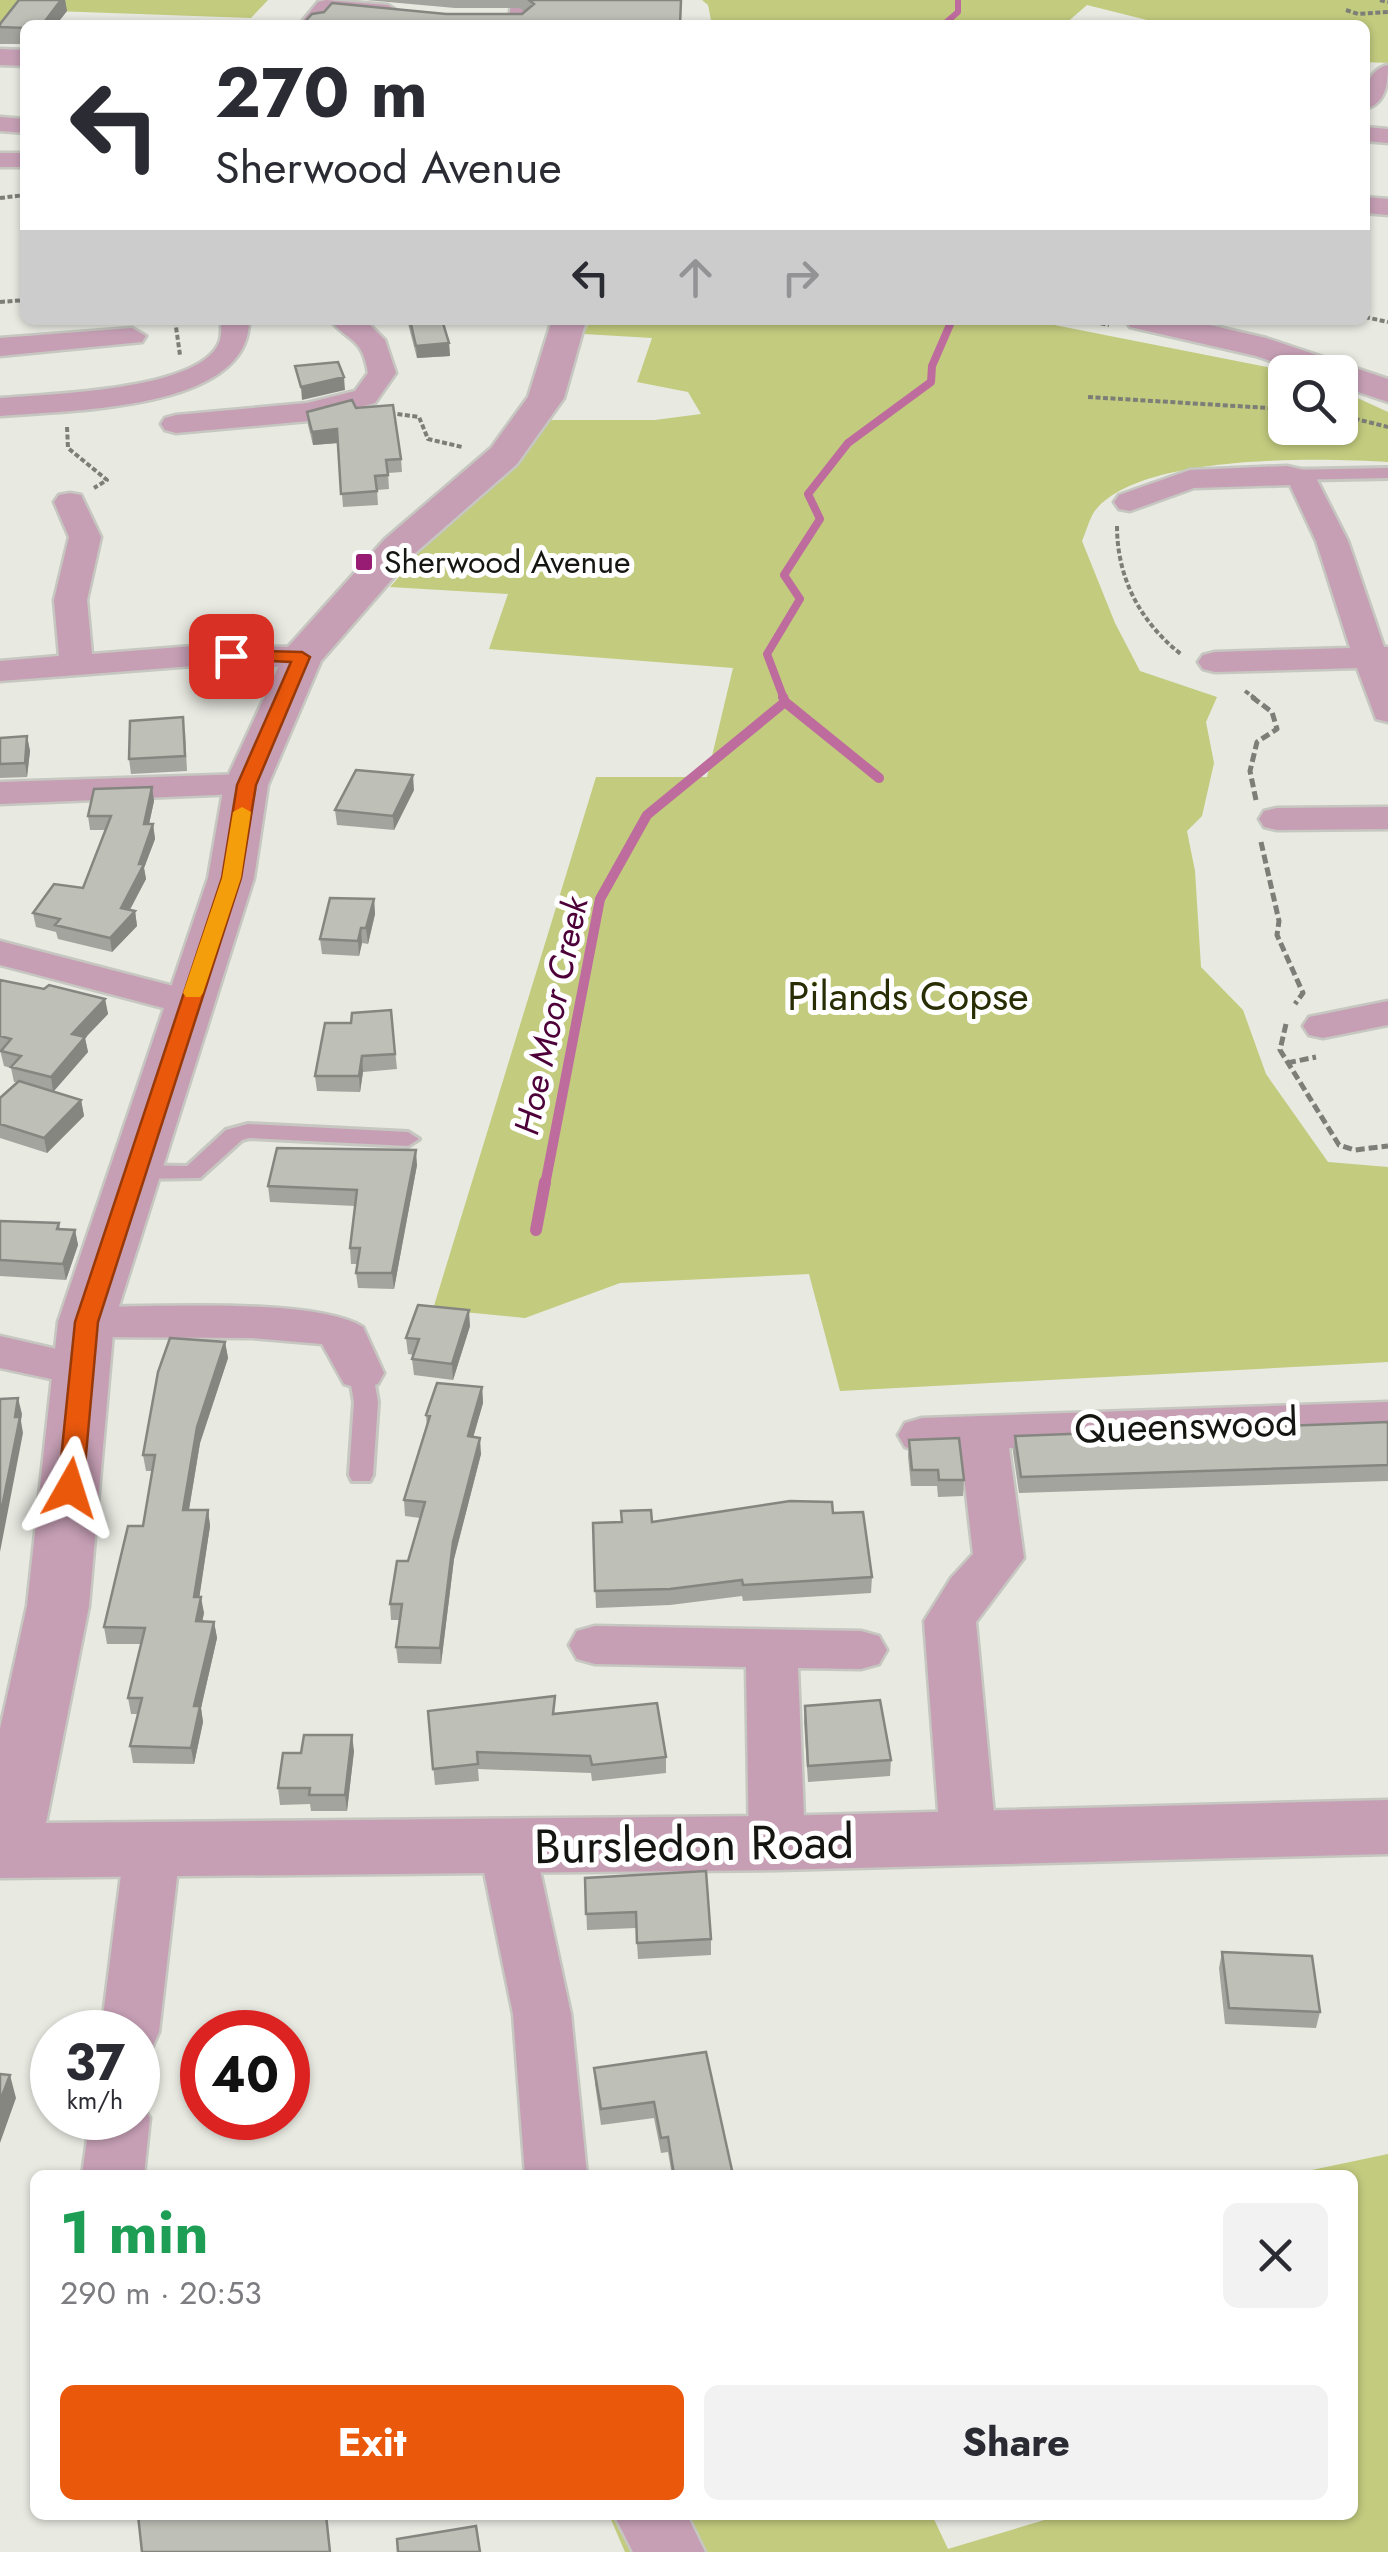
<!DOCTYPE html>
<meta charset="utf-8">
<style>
body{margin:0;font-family:Jost,sans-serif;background:#f2f2f3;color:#2b2b33;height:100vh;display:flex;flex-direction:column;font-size:38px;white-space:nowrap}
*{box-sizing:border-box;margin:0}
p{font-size:32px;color:#7c7c81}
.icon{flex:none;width:55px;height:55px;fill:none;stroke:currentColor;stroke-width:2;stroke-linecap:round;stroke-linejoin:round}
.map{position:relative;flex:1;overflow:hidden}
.details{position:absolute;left:30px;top:2170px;width:1328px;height:350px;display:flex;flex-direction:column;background:#fff;border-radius:15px;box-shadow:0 2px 8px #0004}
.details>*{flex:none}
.top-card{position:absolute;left:20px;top:20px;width:1350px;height:305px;border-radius:15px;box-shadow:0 2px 8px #0004;background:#fff;color:#2b2b33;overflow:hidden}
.fabs{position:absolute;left:1268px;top:355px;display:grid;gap:20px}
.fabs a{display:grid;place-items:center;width:90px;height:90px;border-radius:15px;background:#fff;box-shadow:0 2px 8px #0004;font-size:50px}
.speed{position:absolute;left:30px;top:2010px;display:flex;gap:20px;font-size:50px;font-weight:700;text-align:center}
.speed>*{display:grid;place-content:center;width:130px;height:130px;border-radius:50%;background:#fff;box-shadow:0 2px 8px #0004;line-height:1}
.speed small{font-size:25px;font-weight:400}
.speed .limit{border:15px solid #d22;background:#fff;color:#111}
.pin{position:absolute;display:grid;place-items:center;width:85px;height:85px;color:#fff;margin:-42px;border-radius:20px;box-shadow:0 5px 15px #0006}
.me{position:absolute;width:110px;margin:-55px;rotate:6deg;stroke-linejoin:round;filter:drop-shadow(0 0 8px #0008)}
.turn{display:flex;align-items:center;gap:35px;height:210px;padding:0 30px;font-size:45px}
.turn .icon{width:130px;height:130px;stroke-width:2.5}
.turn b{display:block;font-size:70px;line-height:85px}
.lanes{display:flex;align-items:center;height:95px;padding:0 30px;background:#0003;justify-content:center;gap:50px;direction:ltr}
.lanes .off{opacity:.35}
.round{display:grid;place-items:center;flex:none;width:105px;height:105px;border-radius:15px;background:#f2f2f3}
.head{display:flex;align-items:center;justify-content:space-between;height:170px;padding:0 30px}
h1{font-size:60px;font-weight:700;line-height:75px;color:#1e9e55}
.button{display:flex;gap:20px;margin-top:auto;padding:20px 30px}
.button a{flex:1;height:115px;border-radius:15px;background:#ea580c;color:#fff;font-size:40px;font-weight:700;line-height:115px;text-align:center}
.button a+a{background:#f2f2f3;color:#2b2b33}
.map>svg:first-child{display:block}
</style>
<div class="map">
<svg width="1388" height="2552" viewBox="0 0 1388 2552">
<rect width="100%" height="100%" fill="#e8e9e1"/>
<path fill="#c2cb7e" d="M 0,0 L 268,0 L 251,18 L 26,10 L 0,33 Z
M 702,0 L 1388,0 L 1388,63 L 1365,62 L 1365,25 L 1167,25 L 1087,5 L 1064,25 L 712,25 L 708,5 Z
M 590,320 L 1029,320 L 1292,372 L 1285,372 L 1285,428 L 1340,428 L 1340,390 L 1388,412 L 1388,462 C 1321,458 1137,453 1094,512 C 1089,520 1086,532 1082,541 L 1115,623 L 1140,671 L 1217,697 L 1206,722 L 1214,763 L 1202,816 L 1187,831 L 1195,871 L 1201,967 L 1243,1010 L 1266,1074 L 1328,1162 L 1388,1167 L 1388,1362 L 840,1391 L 809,1274 L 620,1283 L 525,1318 L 433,1309 L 596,777 L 707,777 L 733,668 L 489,649 L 508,594 L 390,587 L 413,561 L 416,550 L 515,461 L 549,420 L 655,420 L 701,414 L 688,392 L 637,382 L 652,338 L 584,334 Z
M 1388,2154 L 1388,2552 L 625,2552 L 609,2515 L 932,2515 L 948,2549 L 1061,2515 L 1352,2515 L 1352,2175 L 1288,2175 Z"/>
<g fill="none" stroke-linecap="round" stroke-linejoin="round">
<path stroke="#be6c9e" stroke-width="6" d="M 943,25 L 958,12 L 958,0"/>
<path stroke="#be6c9e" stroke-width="8" d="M 784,699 L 767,654 L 800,599 L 784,575 L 820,519 L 808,494 L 848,443 L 931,382 L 932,366 L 952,320"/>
<path stroke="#be6c9e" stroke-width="10" d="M 785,702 L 879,778
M 545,1185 L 600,899 L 647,815 L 785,702 L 783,697"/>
<path stroke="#be6c9e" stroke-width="12" d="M 536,1230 L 545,1182"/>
<defs>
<path id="service" d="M 1388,468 L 1388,478 L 1287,480 L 1279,475 L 1287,470 Z
M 248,1124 L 408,1132 L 419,1139 L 408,1146 L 249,1138 L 242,1140 L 200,1178 L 135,1179 L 124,1172 L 135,1165 L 187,1166 L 226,1130 Z
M 361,1365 L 373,1373 L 378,1402 L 373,1475 L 370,1481 L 352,1481 L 349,1475 L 354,1402 L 349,1373 Z"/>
<path id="minor" d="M 326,0 L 388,5 L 399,12 L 388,19 L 332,14 L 322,25 L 299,25 L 318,2 Z
M 507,0 L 532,0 L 530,25 L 508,25 L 511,5 Z
M 1388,65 C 1388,83 1386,104 1365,109 C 1365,91 1367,70 1388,65 Z
M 0,117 L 25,119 L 25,133 L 0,131 Z
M 1365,127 L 1388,129 L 1388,143 L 1365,141 Z
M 0,153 L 25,153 L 25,167 L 0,167 Z
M 1365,197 L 1388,199 L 1388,215 L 1365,213 Z
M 221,320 L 249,320 C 250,412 65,410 0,416 L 0,398 C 47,394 198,391 219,343 C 222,336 221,327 221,320 Z
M 330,320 L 365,320 L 385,340 L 396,373 L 375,403 L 308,421 L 176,433 L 165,430 L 161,424 L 165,418 L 176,415 L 307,403 L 355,391 L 368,373 C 362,336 349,343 330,320 Z
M 132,328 L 146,336 L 142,342 L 0,356 L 0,338 Z
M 1287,466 L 1313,472 L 1348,541 L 1384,647 L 1388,647 L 1388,722 L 1376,719 L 1357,668 L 1215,672 L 1203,669 L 1198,662 L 1203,655 L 1215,652 L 1350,648 L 1316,541 L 1290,485 L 1194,488 L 1130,511 L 1119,509 L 1114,502 L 1119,495 L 1190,470 Z
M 70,493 L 81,495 L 101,537 L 87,600 L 92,654 L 193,646 L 302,647 L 314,650 L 319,657 L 314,664 L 302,667 L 193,666 L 0,681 L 0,661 L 59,656 L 54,600 L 69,537 L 54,502 L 59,495 Z
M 246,774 L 259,777 L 264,785 L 259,793 L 0,804 L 0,782 Z
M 1388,807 L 1388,829 L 1277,830 L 1264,827 L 1259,819 L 1264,811 L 1277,808 Z
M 0,941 L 204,994 L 210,1003 L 204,1012 L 190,1015 L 0,965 Z
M 1388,1001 L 1388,1025 L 1323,1038 L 1309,1035 L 1303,1026 L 1309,1017 Z
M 86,1307 C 148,1307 316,1297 363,1327 L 384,1373 L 378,1384 L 361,1389 L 344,1384 L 322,1344 L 252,1338 L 86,1337 L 70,1333 L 63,1322 L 70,1311 Z
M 0,1336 L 100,1359 L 106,1370 L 100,1381 L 83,1386 L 0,1368 Z
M 1388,1402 L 1388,1434 L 1009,1448 L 1024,1558 L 976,1622 L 996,1837 L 987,1853 L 968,1859 L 949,1853 L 940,1837 L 924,1621 L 951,1578 L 973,1554 L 961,1450 L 922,1452 L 905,1447 L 898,1435 L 905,1423 L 922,1418 Z
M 595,1626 L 861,1631 L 879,1636 L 887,1650 L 879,1664 L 861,1669 L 798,1668 L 805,1843 L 797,1859 L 777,1865 L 757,1859 L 749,1843 L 746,1667 L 595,1664 L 577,1659 L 569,1645 L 577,1631 Z
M 507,1825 L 527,1831 L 535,1847 L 571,2014 L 587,2175 L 525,2175 L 513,2014 L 479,1847 L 487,1831 Z
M 152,1829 L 172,1835 L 180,1851 L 159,2032 L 151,2050 L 138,2054 L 138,2032 L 101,2032 L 124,1851 L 132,1835 Z
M 138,2098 L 150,2118 L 144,2175 L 82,2175 L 90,2118 L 138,2118 Z
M 614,2515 L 687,2515 L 705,2552 L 633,2552 Z"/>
<path id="tertiary" d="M 0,49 L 25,50 L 25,66 L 0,65 Z
M 552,320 L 586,320 L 564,398 L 517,464 L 413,555 L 321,661 L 268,785 L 254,878 L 114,1322 L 89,1606 L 46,1823 L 777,1816 L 1388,1800 L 1388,1854 L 777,1870 L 0,1878 L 0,1729 L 27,1606 L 58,1322 L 208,878 L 224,785 L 287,648 L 385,539 L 491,448 L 528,397 Z
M 1125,320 L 1188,320 L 1266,338 L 1388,379 L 1388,402 L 1340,386 L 1340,372 L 1302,372 L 1256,356 L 1130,327 Z"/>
</defs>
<use href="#service" stroke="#c6c7c0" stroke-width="6"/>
<use href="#minor" stroke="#c6c7c0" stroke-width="5"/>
<use href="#tertiary" stroke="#c6c7c0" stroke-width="5"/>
<path stroke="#7d7e78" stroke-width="4" stroke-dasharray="5 2.5" stroke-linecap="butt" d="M 1380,0 L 1388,2
M 1346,10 L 1358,14 L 1388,12
M 0,198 L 25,195
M 0,302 L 25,300
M 1365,317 L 1388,322
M 175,320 L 180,355
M 1086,320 L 1109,325
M 1088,397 L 1285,409
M 390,413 L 419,417 L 428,439 L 462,447
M 1340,415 L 1388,427
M 67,427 L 68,448 L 107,480 L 94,488
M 1117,526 C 1117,579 1141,623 1182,655
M 1245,691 L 1256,699"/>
<path stroke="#7d7e78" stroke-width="5" stroke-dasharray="9 4" stroke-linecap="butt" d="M 1252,697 L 1272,712 L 1277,729 L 1257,742 L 1250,771 L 1256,800
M 1261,842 L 1279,921 L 1277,935 L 1303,993 L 1295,1004
M 1286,1024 L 1280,1050 L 1339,1145 L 1355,1150 L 1388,1146
M 1287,1063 L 1316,1057"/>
<use href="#service" fill="#c69fb5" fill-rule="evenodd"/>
<use href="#minor" fill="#c69fb5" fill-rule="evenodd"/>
<use href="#tertiary" fill="#c69fb5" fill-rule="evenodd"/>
</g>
<path fill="#a3a49d" d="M 19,0 L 65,0 L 67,11 L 56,25 L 25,25 L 25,44 L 0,44 L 0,24 Z
M 366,0 L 681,0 L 680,25 L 446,14 L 522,14 L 525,12 L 520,8 L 455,8 Z
M 407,320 L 442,320 L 449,343 L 450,356 L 417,358 Z
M 356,408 L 401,459 L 402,472 L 388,473 L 389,489 L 377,490 L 378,505 L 343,507 L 338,443 L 313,445 L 308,425 L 307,412 Z
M 185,731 L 187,771 L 131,774 L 129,759 Z
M 27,736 L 30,751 L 27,777 L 0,778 L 0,738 Z
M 152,787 L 154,801 L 149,824 L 153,824 L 155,839 L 144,868 L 146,879 L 130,910 L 135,911 L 137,926 L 112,952 L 58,939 L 56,932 L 36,927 L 33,913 L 83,888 L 105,830 L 90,830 L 88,816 Z
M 414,790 L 394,830 L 337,825 L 335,810 Z
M 374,899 L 375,914 L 368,944 L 362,943 L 359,956 L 322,954 L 320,939 Z
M 0,980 L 44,989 L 105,999 L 108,1014 L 85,1038 L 88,1052 L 53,1092 L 81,1100 L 84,1116 L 47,1153 L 0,1138 L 0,1098 L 17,1082 L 14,1082 L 11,1068 L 4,1066 L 0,1050 Z
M 391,1010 L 397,1069 L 363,1072 L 360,1092 L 317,1091 L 315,1076 L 351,1023 Z
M 417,1165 L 394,1289 L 358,1288 L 356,1273 L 357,1264 L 351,1264 L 350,1248 L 355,1206 L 270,1202 L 268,1186 Z
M 0,1221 L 59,1223 L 60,1229 L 75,1230 L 78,1245 L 66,1280 L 0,1276 Z
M 470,1326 L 453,1380 L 414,1375 L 412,1359 L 414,1355 L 408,1354 L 406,1338 Z
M 225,1342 L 228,1358 L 200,1443 L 189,1510 L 208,1510 L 210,1526 L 199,1597 L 204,1613 L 202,1621 L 214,1622 L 217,1638 L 201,1708 L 203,1722 L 194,1764 L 133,1763 L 130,1746 L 138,1714 L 131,1714 L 128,1698 L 141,1644 L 107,1644 L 104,1627 L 143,1526 L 152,1471 L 146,1471 L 143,1455 Z
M 482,1387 L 483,1403 L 473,1437 L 481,1454 L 454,1559 L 441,1664 L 398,1663 L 396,1647 L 400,1620 L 391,1620 L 390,1604 L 408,1561 L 420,1518 L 405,1516 L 404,1500 L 427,1427 L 426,1415 Z
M 1388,1422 L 1388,1481 L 1019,1493 L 1013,1452 L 1015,1436 Z
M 909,1440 L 964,1480 L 963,1496 L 938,1497 L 937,1486 L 911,1486 L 908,1456 Z
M 833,1513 L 872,1577 L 871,1593 L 743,1601 L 742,1596 L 670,1605 L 596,1608 L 593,1523 L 652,1522 Z
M 805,1706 L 891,1760 L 890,1776 L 808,1782 L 804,1722 Z
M 428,1711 L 556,1714 L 666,1757 L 666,1773 L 592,1781 L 591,1773 L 478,1769 L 479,1781 L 435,1785 Z
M 354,1751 L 347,1811 L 311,1811 L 310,1804 L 280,1805 L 278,1788 Z
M 585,1878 L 711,1939 L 711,1955 L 638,1959 L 636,1928 L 587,1930 Z
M 1222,1952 L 1320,2012 L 1316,2028 L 1225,2024 L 1219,1968 Z
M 706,2052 L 733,2175 L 672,2175 L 668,2152 L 661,2153 L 654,2118 L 601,2125 L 595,2084 L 594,2068 Z"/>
<path fill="#858680" d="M 61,0 L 65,0 L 67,11 L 56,25 L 42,25 Z
M 449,343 L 450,356 L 417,358 L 416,346 Z
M 344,377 L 345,390 L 302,400 L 301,387 Z
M 337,429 L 338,443 L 313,445 L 312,432 Z
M 27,736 L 30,751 L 27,777 L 25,763 Z
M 413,775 L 414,790 L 394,830 L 393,816 Z
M 152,787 L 154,801 L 146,838 L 144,824 Z
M 153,824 L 155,839 L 144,868 L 146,879 L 123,922 L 121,908 Z
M 374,899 L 375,914 L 368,944 L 366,928 Z
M 135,911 L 137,926 L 112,952 L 110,938 Z
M 361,928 L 362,943 L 359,956 L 358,941 Z
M 105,999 L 108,1014 L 85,1038 L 88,1052 L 53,1092 L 51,1077 L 72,1034 Z
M 362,1056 L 363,1072 L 360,1092 L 359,1076 Z
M 81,1100 L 84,1116 L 47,1153 L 44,1138 Z
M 416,1150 L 417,1165 L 394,1289 L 392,1273 Z
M 75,1230 L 78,1245 L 66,1280 L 63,1264 Z
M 469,1310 L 470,1326 L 453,1380 L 452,1364 Z
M 225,1342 L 228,1358 L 200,1443 L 186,1527 L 183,1510 L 197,1427 Z
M 482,1387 L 483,1403 L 469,1452 L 468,1436 Z
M 18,1398 L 22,1414 L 21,1421 L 23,1433 L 0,1552 L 0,1517 Z
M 480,1438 L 481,1454 L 454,1559 L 441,1664 L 440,1648 L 453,1542 Z
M 208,1510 L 210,1526 L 197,1613 L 194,1597 Z
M 201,1597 L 204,1613 L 199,1637 L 196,1621 Z
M 214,1622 L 217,1638 L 201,1708 L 203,1722 L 194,1764 L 191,1748 L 194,1706 Z
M 352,1735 L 354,1751 L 347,1811 L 345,1795 Z
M 10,2075 L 16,2098 L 0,2143 L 0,2101 Z"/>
<path fill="#bebfb7" stroke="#858680" stroke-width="2.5" d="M 19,0 L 61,0 L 42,25 L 25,25 L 25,28 L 0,27 L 0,24 Z
M 529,0 L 681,0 L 680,25 L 302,25 L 312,14 L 324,12 L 332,3 L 446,14 L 522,14 L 534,4 Z
M 410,320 L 442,320 L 449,343 L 416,346 Z
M 338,362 L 344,377 L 301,387 L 295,366 Z
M 352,400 L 356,408 L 393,405 L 401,459 L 386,460 L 388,475 L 375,476 L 377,491 L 341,494 L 337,429 L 312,432 L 307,412 Z
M 183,717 L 185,756 L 129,759 L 130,721 Z
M 27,736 L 25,763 L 0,764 L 0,738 Z
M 356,770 L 413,775 L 393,816 L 335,810 Z
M 152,787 L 144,824 L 153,824 L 139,864 L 144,864 L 121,908 L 135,911 L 110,938 L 55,925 L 60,919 L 33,913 L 54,884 L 83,888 L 111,816 L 88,816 L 94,789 Z
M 330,898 L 374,899 L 366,928 L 361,928 L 358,941 L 320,939 Z
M 0,980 L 44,989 L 49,985 L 105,999 L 72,1034 L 85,1037 L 51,1077 L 11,1067 L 21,1056 L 1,1051 L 11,1039 L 0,1036 Z
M 391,1010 L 395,1054 L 362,1056 L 359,1076 L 315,1076 L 325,1023 L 351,1023 L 352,1013 Z
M 19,1081 L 81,1100 L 44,1138 L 0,1124 L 0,1098 Z
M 277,1148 L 416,1150 L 392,1273 L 356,1273 L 360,1248 L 350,1248 L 357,1190 L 268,1186 Z
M 0,1221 L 59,1223 L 57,1229 L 75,1230 L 63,1264 L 0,1260 Z
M 418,1305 L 469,1310 L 452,1364 L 412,1359 L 419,1339 L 406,1338 Z
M 170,1338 L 225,1342 L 197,1427 L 183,1510 L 208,1510 L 194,1597 L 201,1597 L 196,1621 L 214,1622 L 194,1706 L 200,1706 L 191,1748 L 130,1746 L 142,1698 L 128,1698 L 145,1628 L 104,1627 L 128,1526 L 143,1526 L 155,1455 L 143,1455 L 158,1372 Z
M 437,1383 L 482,1387 L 468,1436 L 480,1438 L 453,1542 L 440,1648 L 396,1647 L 402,1604 L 390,1604 L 397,1561 L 408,1561 L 425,1502 L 404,1500 L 430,1416 L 426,1415 Z
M 18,1398 L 15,1417 L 20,1417 L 0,1517 L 0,1399 Z
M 1388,1422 L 1388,1465 L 1021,1477 L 1015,1436 Z
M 959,1438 L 964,1480 L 939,1480 L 938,1470 L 912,1470 L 909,1440 Z
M 790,1501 L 832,1502 L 833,1513 L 863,1512 L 872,1577 L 743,1585 L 742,1580 L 670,1589 L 595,1591 L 593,1523 L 622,1522 L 621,1511 L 651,1510 L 652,1522 Z
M 555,1696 L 553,1714 L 657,1703 L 666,1757 L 592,1765 L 590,1756 L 477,1752 L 478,1764 L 433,1769 L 428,1711 Z
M 880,1700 L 891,1760 L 808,1766 L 805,1706 Z
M 304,1735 L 352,1735 L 345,1795 L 309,1795 L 310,1788 L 278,1788 L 283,1753 L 301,1753 Z
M 706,1871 L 711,1939 L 637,1943 L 636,1912 L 586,1914 L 585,1878 Z
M 1222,1952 L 1312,1956 L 1320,2012 L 1229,2008 Z
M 706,2052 L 733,2175 L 674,2175 L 668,2137 L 661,2138 L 654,2102 L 601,2109 L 594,2068 Z
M 0,2074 L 10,2075 L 0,2101 Z
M 138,2515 L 326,2515 L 330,2552 L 142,2552 Z
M 476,2526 L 480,2552 L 398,2552 L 397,2539 Z"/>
<path fill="#ea580c" stroke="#983908" stroke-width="2.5" d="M 231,650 L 302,652 L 310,657 L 256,785 L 241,878 L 98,1322 L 83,1488 L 70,1497 L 58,1488 L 75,1322 L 222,878 L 237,785 L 291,662 L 225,659 L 225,652 Z"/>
<path fill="#f59e0b" d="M 242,807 L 251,812 L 241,878 L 203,993 L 200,997 L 186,997 L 183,993 L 222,878 L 233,812 Z"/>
<rect fill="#991c74" stroke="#fff" stroke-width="4" x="354" y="552" width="20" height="20" rx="5"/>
<g text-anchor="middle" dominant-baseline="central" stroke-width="10" stroke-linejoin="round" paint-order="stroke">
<g font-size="32" fill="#151512" stroke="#fff" text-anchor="start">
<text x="384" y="562">Sherwood Avenue</text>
</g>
<g font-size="35" font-style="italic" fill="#4e0039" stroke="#fff">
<text transform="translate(551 1016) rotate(-78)">Hoe Moor Creek</text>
</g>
<g font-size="40" fill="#292d03" stroke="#fff">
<text x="908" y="996">Pilands Copse</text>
</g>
<g font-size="40" fill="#151512" stroke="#fff">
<text transform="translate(1186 1425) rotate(-2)">Queenswood</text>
</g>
<g font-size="48" fill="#151512" stroke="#fff">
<text transform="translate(694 1844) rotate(-1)">Bursledon Road</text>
</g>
</g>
</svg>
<div class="fabs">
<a><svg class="icon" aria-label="search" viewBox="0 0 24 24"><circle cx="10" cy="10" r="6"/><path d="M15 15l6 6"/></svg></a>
</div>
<div class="speed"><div>37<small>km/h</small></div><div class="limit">40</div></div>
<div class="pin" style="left:231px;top:656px;background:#d93025"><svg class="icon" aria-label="arrive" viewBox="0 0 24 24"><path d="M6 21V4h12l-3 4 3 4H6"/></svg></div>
<svg class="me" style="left:70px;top:1488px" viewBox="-20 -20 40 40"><path d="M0-17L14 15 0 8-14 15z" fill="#ea580c" stroke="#fff" stroke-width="4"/></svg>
<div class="top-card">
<div class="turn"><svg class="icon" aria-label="left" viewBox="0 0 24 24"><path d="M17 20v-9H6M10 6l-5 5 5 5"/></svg><div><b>270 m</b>Sherwood Avenue</div></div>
<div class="lanes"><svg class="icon" aria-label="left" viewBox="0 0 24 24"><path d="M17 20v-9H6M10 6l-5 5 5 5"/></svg><svg class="icon off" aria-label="ahead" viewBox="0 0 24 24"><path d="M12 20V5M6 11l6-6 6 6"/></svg><svg class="icon off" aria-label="right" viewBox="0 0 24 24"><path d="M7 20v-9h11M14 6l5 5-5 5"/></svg></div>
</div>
<section class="details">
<div class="head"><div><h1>1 min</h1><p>290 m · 20:53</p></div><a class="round"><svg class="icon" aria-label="close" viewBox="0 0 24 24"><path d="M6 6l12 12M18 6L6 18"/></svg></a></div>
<div class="button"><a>Exit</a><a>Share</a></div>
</section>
</div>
